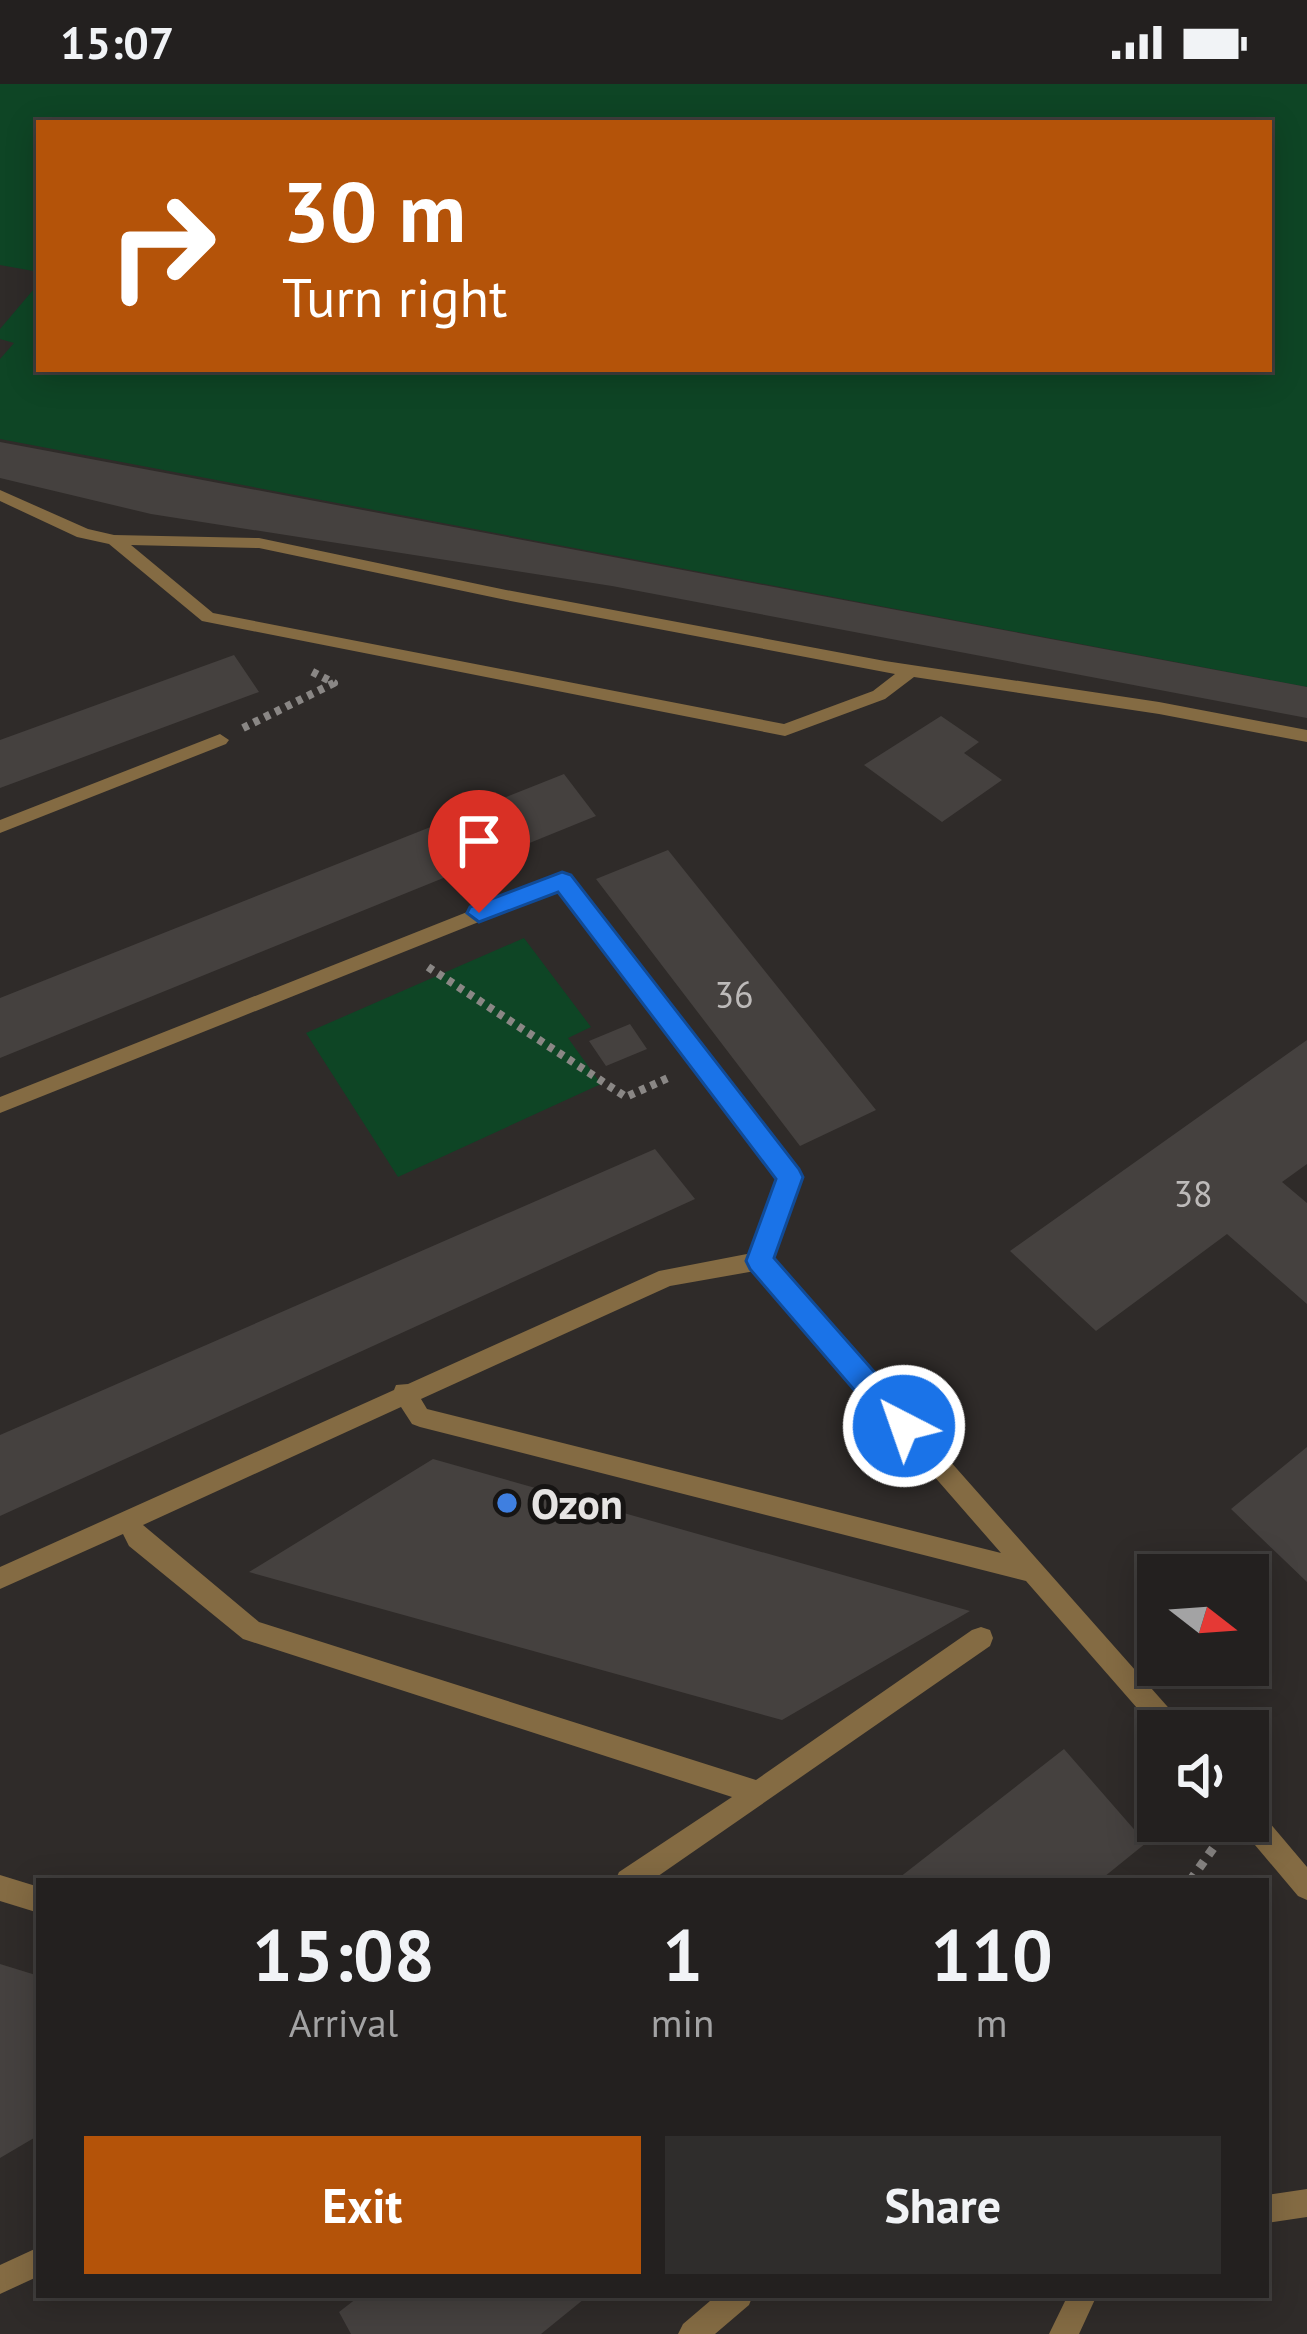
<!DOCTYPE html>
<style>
body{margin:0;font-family:"PT Sans",sans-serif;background:#2f2d2c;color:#f1f3f6;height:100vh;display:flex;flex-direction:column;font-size:45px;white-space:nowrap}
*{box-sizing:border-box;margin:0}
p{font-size:39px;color:#a3a3a4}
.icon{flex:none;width:66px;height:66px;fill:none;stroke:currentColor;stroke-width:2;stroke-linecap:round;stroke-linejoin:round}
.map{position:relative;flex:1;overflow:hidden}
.sheet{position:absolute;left:36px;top:1794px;width:1233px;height:420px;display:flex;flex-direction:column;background:#23201f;border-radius:0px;box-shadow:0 6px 30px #0003,0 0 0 3px #403e3d}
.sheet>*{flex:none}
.top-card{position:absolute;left:36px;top:36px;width:1236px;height:252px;border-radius:0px;box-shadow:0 6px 30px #0003,0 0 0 3px #403e3d;background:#b45309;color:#fff;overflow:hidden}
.needle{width:78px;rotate:107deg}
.fabs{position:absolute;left:1137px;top:1470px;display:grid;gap:24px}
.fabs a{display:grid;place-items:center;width:132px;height:132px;border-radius:0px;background:#23201f;box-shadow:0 6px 30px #0003,0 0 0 3px #403e3d;font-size:60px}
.pin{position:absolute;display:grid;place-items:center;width:102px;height:102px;color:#fff;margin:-123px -51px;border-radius:50% 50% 50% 0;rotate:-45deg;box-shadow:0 0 12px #0007}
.pin .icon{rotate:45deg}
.me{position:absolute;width:132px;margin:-66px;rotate:319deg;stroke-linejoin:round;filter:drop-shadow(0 0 9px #0008)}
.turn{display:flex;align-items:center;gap:42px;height:252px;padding:0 48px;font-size:54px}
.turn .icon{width:156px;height:156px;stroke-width:2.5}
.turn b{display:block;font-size:84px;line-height:102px}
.eta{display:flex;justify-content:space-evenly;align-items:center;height:204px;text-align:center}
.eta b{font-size:72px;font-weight:700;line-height:84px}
.cta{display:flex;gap:24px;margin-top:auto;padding:24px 48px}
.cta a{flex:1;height:138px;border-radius:0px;background:#b45309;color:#fff;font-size:48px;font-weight:700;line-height:138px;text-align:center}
.cta a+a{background:#2f2d2c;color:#f1f3f6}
.status{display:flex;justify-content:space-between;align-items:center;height:84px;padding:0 60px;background:#23201f;direction:ltr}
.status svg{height:33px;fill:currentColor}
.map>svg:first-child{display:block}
</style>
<div class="status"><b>15:07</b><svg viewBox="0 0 49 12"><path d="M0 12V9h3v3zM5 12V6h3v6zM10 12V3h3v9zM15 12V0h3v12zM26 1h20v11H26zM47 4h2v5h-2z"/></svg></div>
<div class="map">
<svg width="1307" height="2250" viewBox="0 0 1307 2250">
<rect width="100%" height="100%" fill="#2f2b29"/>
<path fill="#0e4525" d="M 0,0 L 1307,0 L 1307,603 L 0,355 L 0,275 L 14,259 L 0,255 L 0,245 L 39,199 L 39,285 L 1269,285 L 1269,39 L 39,39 L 39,188 L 0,181 Z
M 524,854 L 591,943 L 568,954 L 601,1000 L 398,1093 L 306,949 Z"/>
<path fill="#45413f" d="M 0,358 L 1307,603 L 1307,634 L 612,502 L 151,430 L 0,394 Z
M 234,571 L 259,608 L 0,704 L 0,656 Z
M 941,632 L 979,658 L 964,669 L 1002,696 L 942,738 L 864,681 Z
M 564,690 L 596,732 L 0,974 L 0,914 Z
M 668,766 L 876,1026 L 800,1062 L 596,795 Z
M 630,940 L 647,965 L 606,982 L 589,957 Z
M 1307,956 L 1307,1080 L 1282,1098 L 1307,1119 L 1307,1220 L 1227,1150 L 1096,1247 L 1010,1167 Z
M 655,1065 L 695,1115 L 0,1432 L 0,1351 Z
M 1307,1363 L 1307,1498 L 1231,1425 Z
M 433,1375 L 970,1527 L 782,1636 L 249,1488 Z
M 1064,1665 L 1146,1759 L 1099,1797 L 895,1797 Z
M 0,1880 L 39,1892 L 39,2051 L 0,2074 Z
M 361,2211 L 589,2211 L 541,2250 L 351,2250 L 339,2228 Z"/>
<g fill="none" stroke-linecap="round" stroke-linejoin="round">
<path stroke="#8a8785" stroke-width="8" stroke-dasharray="6 6" stroke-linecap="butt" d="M 243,644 L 334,599 L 309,586
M 428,883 L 626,1013 L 670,993"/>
<path stroke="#8a8785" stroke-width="9" stroke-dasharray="8 8" stroke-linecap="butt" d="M 1190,1797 L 1221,1753"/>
<path fill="#846b43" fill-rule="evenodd" d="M 0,406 L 88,445 L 114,451 L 259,454 L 506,506 L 885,577 L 1159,618 L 1307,646 L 1307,658 L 1159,630 L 914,593 L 885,615 L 785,652 L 202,537 L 109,460 L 77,453 L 0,417 ZM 131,461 L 259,464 L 506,516 L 895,590 L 873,607 L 784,640 L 213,529 Z
M 220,650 L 229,656 L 226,660 L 0,749 L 0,736 Z
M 563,790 L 570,792 L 797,1087 L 800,1093 L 771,1175 L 1182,1639 L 1185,1647 L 1158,1648 L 1026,1497 L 420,1343 L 412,1340 L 401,1323 L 143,1441 L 259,1538 L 756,1696 L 972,1546 L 981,1543 L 990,1546 L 993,1554 L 990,1562 L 651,1797 L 615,1797 L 619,1788 L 732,1713 L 243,1555 L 129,1462 L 123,1450 L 0,1505 L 0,1483 L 394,1306 L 396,1301 L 408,1300 L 659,1187 L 752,1169 L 779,1094 L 559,806 L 0,1029 L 0,1013 ZM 755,1187 L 1001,1469 L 427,1325 L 421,1315 L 670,1202 Z
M 1248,1720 L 1257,1724 L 1307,1783 L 1307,1816 L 1298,1812 L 1239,1742 L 1237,1737 L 1248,1737 Z
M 0,1791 L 39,1803 L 39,1829 L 0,1817 Z
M 1307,2105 L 1307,2133 L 1266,2139 L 1266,2111 Z
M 39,2163 L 39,2192 L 0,2210 L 0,2181 Z
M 717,2211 L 753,2211 L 749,2221 L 715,2250 L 678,2250 L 683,2240 Z
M 1068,2211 L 1097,2211 L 1079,2250 L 1049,2250 Z"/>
</g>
<path fill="#1a73e8" stroke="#114b97" stroke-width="3" d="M 562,788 L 571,791 L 799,1085 L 803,1093 L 774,1174 L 914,1333 L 918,1342 L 914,1351 L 904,1355 L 893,1351 L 750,1185 L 746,1177 L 776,1095 L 558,808 L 479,838 L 467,829 L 470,823 Z"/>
<circle fill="#3f7fe0" stroke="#161413" stroke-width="4.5" cx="507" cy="1419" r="12"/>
<g text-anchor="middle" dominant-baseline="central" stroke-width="10" stroke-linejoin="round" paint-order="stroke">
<g font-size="36" fill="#bdbab9">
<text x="734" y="910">36</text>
<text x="1193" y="1109">38</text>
</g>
<g font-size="42" font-weight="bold" fill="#e5e3e2" stroke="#161413" text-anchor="start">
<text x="531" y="1419">Ozon</text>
</g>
</g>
</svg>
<div class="fabs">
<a><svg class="needle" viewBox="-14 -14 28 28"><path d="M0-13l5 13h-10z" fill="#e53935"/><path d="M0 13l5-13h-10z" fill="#a3a3a4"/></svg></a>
<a><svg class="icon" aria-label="sound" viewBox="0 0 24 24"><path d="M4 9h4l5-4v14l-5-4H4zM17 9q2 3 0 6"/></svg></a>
</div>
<div class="pin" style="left:479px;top:829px;background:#d93025"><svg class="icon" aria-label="arrive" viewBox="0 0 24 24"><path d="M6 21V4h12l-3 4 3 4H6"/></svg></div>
<svg class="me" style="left:904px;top:1342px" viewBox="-20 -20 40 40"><circle r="17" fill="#1a73e8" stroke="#fff" stroke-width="3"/><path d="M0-11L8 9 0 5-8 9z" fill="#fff"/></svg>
<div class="top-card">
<div class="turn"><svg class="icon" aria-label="right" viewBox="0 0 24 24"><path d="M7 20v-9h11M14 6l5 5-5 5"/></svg><div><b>30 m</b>Turn right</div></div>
</div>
<section class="sheet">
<div class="eta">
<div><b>15:08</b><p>Arrival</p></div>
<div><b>1</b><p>min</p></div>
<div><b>110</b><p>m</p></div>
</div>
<div class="cta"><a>Exit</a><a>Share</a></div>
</section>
</div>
